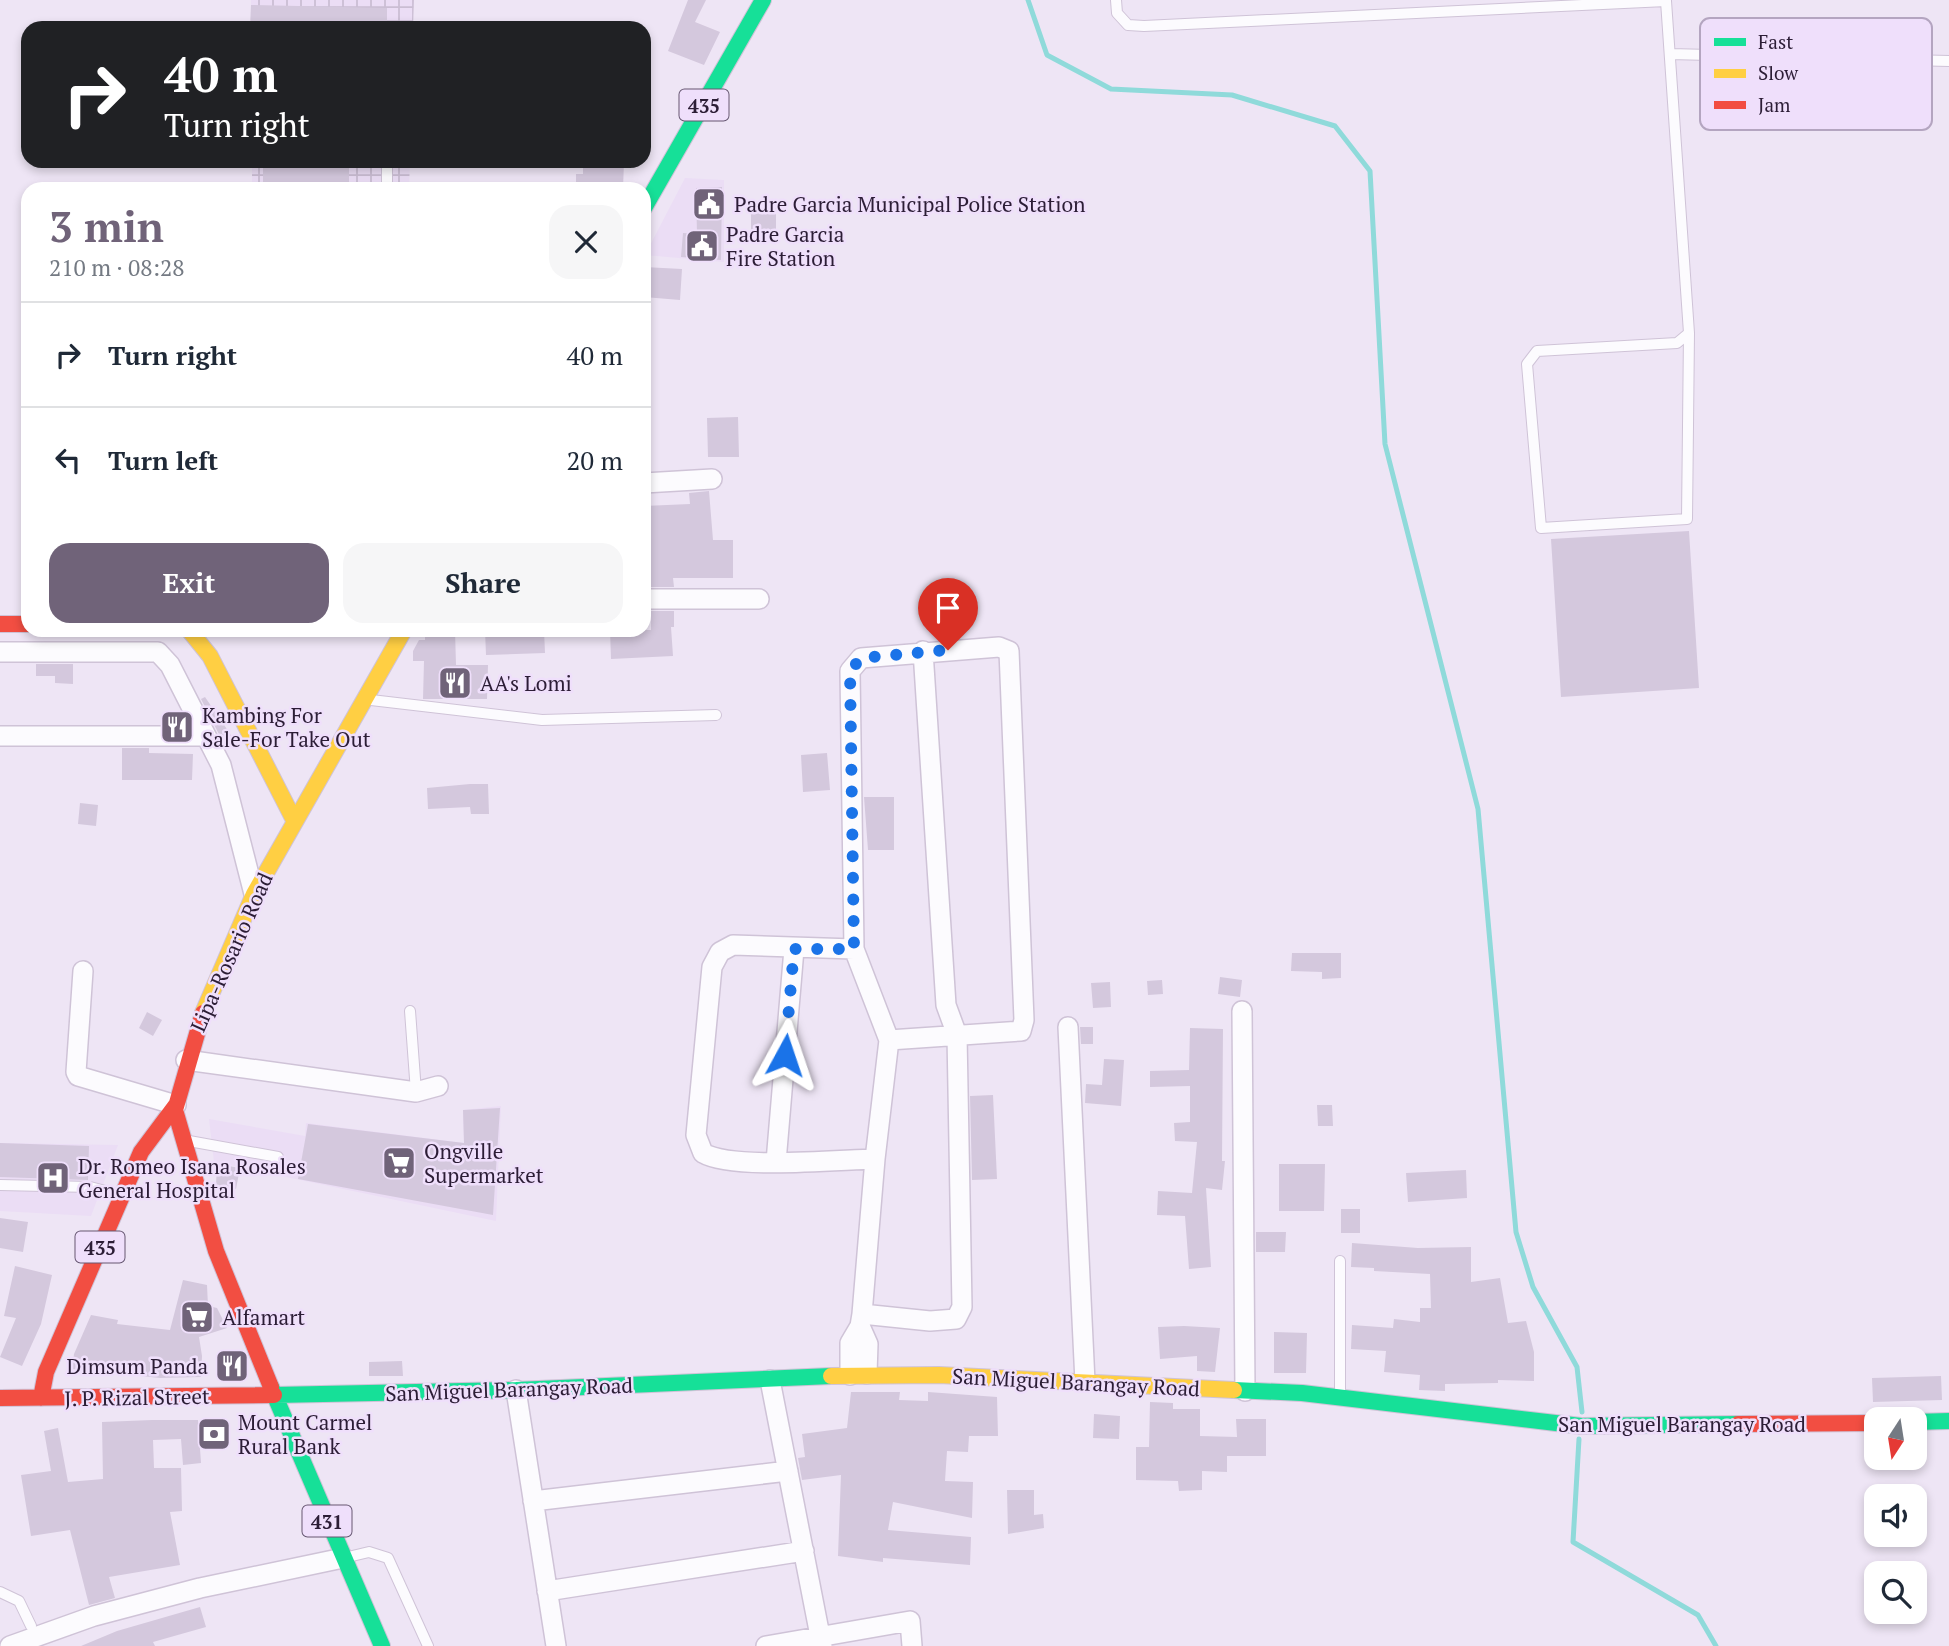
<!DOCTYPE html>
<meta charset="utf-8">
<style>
body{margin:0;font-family:"PT Serif",serif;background:#f6f6f7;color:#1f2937;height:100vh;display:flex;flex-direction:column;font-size:26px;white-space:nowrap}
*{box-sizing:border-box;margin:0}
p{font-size:23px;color:#747a83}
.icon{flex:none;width:38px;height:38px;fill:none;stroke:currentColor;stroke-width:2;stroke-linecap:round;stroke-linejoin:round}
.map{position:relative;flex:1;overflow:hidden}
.panel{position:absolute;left:21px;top:182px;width:630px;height:455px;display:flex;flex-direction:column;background:#fff;border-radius:21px;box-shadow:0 4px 10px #0003}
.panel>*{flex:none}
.hud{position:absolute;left:21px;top:21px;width:630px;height:147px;border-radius:21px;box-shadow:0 4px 10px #0003;background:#202124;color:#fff;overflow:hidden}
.needle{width:46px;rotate:192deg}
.buttons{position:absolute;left:1864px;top:1407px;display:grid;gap:14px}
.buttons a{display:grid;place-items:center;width:63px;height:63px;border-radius:14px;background:#fff;box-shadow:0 4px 10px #0003;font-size:35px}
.pin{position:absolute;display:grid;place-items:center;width:60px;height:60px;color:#fff;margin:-72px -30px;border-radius:50% 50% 50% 0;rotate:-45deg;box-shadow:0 0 7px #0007}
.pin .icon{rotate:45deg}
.me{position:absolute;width:77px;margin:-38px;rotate:5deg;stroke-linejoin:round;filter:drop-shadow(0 0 5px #0008)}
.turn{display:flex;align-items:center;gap:24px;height:147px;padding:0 28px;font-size:32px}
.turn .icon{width:91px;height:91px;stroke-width:2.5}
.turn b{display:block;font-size:49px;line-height:60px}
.round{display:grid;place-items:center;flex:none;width:74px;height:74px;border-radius:21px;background:#f6f6f7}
.summary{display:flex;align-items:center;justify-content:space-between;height:119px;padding:0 28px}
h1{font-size:42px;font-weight:700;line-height:52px;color:#706379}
.primary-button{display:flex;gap:14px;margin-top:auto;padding:14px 28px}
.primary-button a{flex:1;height:80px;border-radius:21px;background:#706379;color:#fff;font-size:28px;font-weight:700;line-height:80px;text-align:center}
.primary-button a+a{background:#f6f6f7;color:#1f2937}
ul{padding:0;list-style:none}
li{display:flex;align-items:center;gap:21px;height:105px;padding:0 28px;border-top:2px solid #e0e1e3}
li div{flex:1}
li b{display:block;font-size:26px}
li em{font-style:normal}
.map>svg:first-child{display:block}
</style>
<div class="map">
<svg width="1949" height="1646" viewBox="0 0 1949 1646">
<defs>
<pattern id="industrial-grid" width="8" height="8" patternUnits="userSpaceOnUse" patternTransform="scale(1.75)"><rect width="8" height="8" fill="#ebddf5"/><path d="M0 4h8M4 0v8" fill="none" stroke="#cabdd3"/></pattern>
</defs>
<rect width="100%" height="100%" fill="#eee5f5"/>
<path fill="#ebddf5" d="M 685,178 L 724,180 L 724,262 L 645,255 Z
M 501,1106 L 496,1221 L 214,1162 L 209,1119 L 305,1136 L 306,1123 L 464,1143 L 463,1110 Z
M 0,1143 L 118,1145 L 91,1216 L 0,1211 Z"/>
<path fill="url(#industrial-grid)" d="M 251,0 L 414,0 L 413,28 L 251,28 Z
M 252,161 L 410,161 L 409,189 L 252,189 Z"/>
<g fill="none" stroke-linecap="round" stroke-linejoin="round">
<path stroke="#8fdada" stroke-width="5" d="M 1028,0 L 1047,55 L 1111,89 L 1232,95 L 1335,126 L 1370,171 L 1385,444 L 1478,809 L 1516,1232 L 1533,1287 L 1577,1367 L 1582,1412
M 1579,1439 L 1573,1542 L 1698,1615 L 1716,1646"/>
</g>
<path fill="#d4c8dd" d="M 688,0 L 706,0 L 695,22 L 720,32 L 704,65 L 668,51 Z
M 251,5 L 387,8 L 387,28 L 250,28 Z
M 263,161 L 349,161 L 349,189 L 263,189 Z
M 599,161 L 624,161 L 623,189 L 576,189 L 576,174 L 583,174 L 583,166 L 599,166 Z
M 722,187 L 721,260 L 681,257 L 683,233 L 697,234 L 696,188 Z
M 751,207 L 776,208 L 776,234 L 751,233 Z
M 644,267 L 682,269 L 680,300 L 644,297 Z
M 738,417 L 739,457 L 708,457 L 707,418 Z
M 709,491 L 713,540 L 733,540 L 733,578 L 673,578 L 674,587 L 646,587 L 644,506 L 690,504 L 689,493 Z
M 1689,531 L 1699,688 L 1561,697 L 1551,539 Z
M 651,611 L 674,611 L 674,627 L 671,627 L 673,656 L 611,659 L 610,630 L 651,630 Z
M 425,630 L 455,630 L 456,665 L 488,665 L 487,699 L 423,699 L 424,661 L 413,661 L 413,651 L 419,640 L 425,640 Z
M 485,630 L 544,630 L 545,653 L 486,655 Z
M 36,664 L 73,664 L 73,684 L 55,683 L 55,676 L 36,676 Z
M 205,697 L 235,741 L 225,746 L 201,699 Z
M 122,748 L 149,748 L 149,753 L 193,754 L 192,780 L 122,780 Z
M 827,753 L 830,790 L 803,792 L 801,755 Z
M 470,784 L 488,784 L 489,814 L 471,814 L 470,807 L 428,809 L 427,788 Z
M 864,797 L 894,797 L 894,850 L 868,850 Z
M 80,803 L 98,805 L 96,826 L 78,824 Z
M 1292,953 L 1341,953 L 1341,978 L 1322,979 L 1322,972 L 1291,971 Z
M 1220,977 L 1242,980 L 1240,997 L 1218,994 Z
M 1162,980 L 1163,994 L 1148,995 L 1147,981 Z
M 1110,982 L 1111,1007 L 1093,1008 L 1091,983 Z
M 147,1012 L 162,1020 L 153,1036 L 139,1028 Z
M 1080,1027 L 1093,1027 L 1093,1044 L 1081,1044 Z
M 1190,1028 L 1223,1029 L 1222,1161 L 1225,1161 L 1222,1190 L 1206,1188 L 1211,1267 L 1189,1269 L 1185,1216 L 1157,1215 L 1158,1191 L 1192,1193 L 1197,1142 L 1175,1141 L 1174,1123 L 1190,1122 L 1190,1086 L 1150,1087 L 1150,1071 L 1189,1070 Z
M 1104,1059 L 1124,1060 L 1121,1106 L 1085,1103 L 1086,1084 L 1102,1085 Z
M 993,1095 L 997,1179 L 972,1180 L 970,1096 Z
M 1317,1105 L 1332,1105 L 1333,1126 L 1318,1126 Z
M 500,1108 L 493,1215 L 298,1179 L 308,1124 L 464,1143 L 463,1110 Z
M 0,1143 L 89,1146 L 88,1180 L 0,1177 Z
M 217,1164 L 240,1168 L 236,1189 L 216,1185 Z
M 1279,1164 L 1325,1164 L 1324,1211 L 1279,1211 Z
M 1466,1170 L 1467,1198 L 1408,1202 L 1406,1173 Z
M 1341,1209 L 1360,1209 L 1360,1233 L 1341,1233 Z
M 0,1218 L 28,1222 L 23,1252 L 0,1248 Z
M 1256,1232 L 1286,1232 L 1285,1252 L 1256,1252 Z
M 1352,1243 L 1418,1248 L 1471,1247 L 1471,1282 L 1500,1278 L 1508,1323 L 1526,1321 L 1534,1352 L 1534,1381 L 1498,1380 L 1498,1383 L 1445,1384 L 1445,1391 L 1419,1390 L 1420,1375 L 1384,1372 L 1386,1351 L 1351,1349 L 1352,1325 L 1393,1328 L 1394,1319 L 1420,1322 L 1420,1308 L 1431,1308 L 1430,1274 L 1374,1271 L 1374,1268 L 1351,1267 Z
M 15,1266 L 52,1275 L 41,1324 L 22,1366 L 0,1357 L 16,1318 L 4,1316 Z
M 183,1280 L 207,1285 L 208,1306 L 217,1308 L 227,1328 L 199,1337 L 202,1356 L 201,1377 L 160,1378 L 72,1369 L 74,1354 L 91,1315 L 118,1320 L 117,1324 L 170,1330 Z
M 1184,1326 L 1220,1328 L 1215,1372 L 1197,1371 L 1197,1356 L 1160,1359 L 1158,1327 Z
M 1274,1332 L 1307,1333 L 1306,1373 L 1274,1373 Z
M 402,1361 L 403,1376 L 369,1376 L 369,1362 Z
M 1941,1376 L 1942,1400 L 1873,1402 L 1872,1378 Z
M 851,1392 L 900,1392 L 899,1400 L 928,1401 L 928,1392 L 997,1397 L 998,1436 L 969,1436 L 968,1452 L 947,1451 L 945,1481 L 973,1482 L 972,1518 L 893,1502 L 888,1530 L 971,1537 L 970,1565 L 883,1558 L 883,1562 L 838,1556 L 841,1475 L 802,1480 L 798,1458 L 805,1457 L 802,1434 L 847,1428 Z
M 1150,1402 L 1173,1403 L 1173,1409 L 1200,1409 L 1200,1436 L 1237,1437 L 1236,1419 L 1266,1419 L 1266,1456 L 1227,1456 L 1227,1472 L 1202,1471 L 1202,1490 L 1179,1491 L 1178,1481 L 1136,1480 L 1136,1447 L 1149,1447 Z
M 1094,1414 L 1120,1416 L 1119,1439 L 1093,1438 Z
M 152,1420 L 198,1420 L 201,1463 L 183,1465 L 181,1439 L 153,1440 L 154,1468 L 181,1468 L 182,1511 L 170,1512 L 180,1565 L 109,1577 L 115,1598 L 89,1605 L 70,1530 L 31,1536 L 21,1475 L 51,1471 L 44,1431 L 58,1428 L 68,1482 L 103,1479 L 102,1422 Z
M 1007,1490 L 1034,1490 L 1034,1515 L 1043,1514 L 1044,1528 L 1008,1534 Z
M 200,1607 L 206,1627 L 153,1642 L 155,1646 L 81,1646 L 117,1631 Z"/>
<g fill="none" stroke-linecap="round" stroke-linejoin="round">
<defs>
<path id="lane" d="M 1116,0 L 1117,13 L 1128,25 L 1144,26 L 1666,1 L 1689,333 L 1687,519 L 1541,528 L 1527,364 L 1537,351 L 1677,343 L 1689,333
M 1670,54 L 1949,61
M 387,161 L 387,189
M 371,700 L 542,720 L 716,715
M 410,1011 L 416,1092
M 189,1141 L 278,1157
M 0,1185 L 90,1187 L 117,1194
M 1340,1397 L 1340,1261
M 348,1557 L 369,1552 L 388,1558 L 428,1646
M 0,1592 L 19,1601 L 31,1626"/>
<path id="street" d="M 644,483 L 712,479
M 644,599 L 759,599
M 0,652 L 158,652 L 170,665 L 221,765 L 254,894
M 0,736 L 206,736
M 854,949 L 733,945 L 720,952 L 712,967 L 696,1135 L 703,1153 C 732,1170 836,1160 875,1159
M 83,971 L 76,1072 L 78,1076 L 176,1105
M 1242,1011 L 1245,1391
M 1068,1027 L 1085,1382
M 186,1060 L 416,1092 L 438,1086
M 776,1162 L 794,949
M 862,1314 L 930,1321 L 956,1319 L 962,1307 L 957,1035 L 946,1005 L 923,651
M 860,1326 L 868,1344 L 867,1374
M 850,1375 L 850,1343 L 860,1326 L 862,1314 L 875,1159 L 889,1040 L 854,949 L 850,671 L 861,658 L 999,647 L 1009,651 L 1024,1020 L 1021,1031 L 889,1040
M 770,1380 L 822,1646
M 516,1390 L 556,1646
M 533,1501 L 788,1471
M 547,1591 L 804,1551
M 10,1646 L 94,1616 L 200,1588 L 343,1558
M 766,1646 L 910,1621 L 912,1646"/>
<path id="fast" d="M 644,208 L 763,0
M 271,1387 L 382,1646
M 1234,1390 L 1302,1393 L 1581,1426 L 1738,1424
M 274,1395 L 516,1390 L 831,1376
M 1914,1422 L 1949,1421"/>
<path id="slow" d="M 189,630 L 210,656 L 294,820
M 203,1013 L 254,894 L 404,630
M 831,1376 L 939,1375 L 1234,1390"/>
<path id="jam" d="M 0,624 L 28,624
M 203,1013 L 175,1110 L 216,1251 L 271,1387
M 0,1398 L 274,1395
M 41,1398 L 46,1372 L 141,1152 L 176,1105
M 1738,1424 L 1876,1423"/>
</defs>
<use href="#lane" stroke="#cfc3d7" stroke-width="12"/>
<use href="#street" stroke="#cfc3d7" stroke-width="22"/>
<use href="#fast" stroke="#cfc3d7" stroke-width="18"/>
<use href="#slow" stroke="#cfc3d7" stroke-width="18"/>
<use href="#jam" stroke="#cfc3d7" stroke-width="18"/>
<use href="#lane" stroke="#fcfbfe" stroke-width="10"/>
<use href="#street" stroke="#fcfbfe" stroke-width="19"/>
<use href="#fast" stroke="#16e098" stroke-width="16"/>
<use href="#slow" stroke="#ffcf43" stroke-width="16"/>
<use href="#jam" stroke="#f24e42" stroke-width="16"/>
</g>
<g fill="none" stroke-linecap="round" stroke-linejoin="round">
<path stroke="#1a73e8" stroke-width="12" stroke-dasharray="0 21.6" d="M 785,1055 L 794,949 L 854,949 L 850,671 L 861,658 L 948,650"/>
</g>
<defs>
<symbol id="civic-square" viewBox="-11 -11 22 22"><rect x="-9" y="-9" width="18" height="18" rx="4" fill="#706379" stroke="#efdffb"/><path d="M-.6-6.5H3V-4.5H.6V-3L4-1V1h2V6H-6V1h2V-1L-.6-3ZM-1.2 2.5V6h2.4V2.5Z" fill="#fff"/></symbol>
<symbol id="restaurant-square" viewBox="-11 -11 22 22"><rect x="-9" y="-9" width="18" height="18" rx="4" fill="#706379" stroke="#efdffb"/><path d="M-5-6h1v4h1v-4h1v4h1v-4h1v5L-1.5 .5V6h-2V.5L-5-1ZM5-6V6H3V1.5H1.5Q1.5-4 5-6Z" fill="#fff"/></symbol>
<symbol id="supermarket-square" viewBox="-11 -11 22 22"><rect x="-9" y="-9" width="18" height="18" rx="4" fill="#706379" stroke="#efdffb"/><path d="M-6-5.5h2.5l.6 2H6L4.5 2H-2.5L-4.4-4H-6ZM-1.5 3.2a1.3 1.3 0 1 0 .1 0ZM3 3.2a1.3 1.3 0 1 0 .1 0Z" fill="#fff"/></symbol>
<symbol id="hospital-square" viewBox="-11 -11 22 22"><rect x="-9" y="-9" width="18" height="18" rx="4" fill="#706379" stroke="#efdffb"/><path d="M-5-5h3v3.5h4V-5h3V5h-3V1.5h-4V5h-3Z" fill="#fff"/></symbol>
<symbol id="bank-square" viewBox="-11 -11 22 22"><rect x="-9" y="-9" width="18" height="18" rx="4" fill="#706379" stroke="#efdffb"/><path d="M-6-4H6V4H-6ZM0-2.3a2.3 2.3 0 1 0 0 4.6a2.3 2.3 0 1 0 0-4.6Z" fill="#fff"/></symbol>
</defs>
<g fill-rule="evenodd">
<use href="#civic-square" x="690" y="185" width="38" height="38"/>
<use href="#civic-square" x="683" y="227" width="38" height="38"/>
<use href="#restaurant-square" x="436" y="664" width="38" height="38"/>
<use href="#restaurant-square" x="158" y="708" width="38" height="38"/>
<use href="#supermarket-square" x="380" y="1144" width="38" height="38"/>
<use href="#hospital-square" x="34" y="1159" width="38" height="38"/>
<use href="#supermarket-square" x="178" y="1298" width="38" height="38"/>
<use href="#restaurant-square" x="213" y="1347" width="38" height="38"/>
<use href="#bank-square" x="195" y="1415" width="38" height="38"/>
</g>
<g text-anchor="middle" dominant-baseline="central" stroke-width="5" stroke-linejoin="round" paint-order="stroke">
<g fill="#efdffb" stroke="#665771" stroke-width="2">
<rect x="679.5" y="89.5" width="49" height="31" rx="5"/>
<rect x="75.5" y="1231.5" width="49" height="31" rx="5"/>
<rect x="302.5" y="1505.5" width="49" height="31" rx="5"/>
</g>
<g font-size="19" font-weight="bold" fill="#2c1d36">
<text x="704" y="105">435</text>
<text x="100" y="1247">435</text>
<text x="327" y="1521">431</text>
</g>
<g font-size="21" fill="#2c1d36" stroke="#efdffb" text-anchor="start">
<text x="734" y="204">Padre Garcia Municipal Police Station</text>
<text x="726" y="234">Padre Garcia<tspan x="726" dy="24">Fire Station</tspan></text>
<text x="480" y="683">AA's Lomi</text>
<text x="202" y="715">Kambing For<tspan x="202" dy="24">Sale-For Take Out</tspan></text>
<text x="424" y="1151">Ongville<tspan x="424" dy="24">Supermarket</tspan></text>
<text x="78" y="1166">Dr. Romeo Isana Rosales<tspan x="78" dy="24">General Hospital</tspan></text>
<text x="222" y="1317">Alfamart</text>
<text x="208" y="1366" text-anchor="end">Dimsum Panda</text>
<text x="238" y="1422">Mount Carmel<tspan x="238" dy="24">Rural Bank</tspan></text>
</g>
<g font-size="21" fill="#2c1d36" stroke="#efdffb">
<text transform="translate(231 952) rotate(-66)">Lipa-Rosario Road</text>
<text transform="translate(1076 1382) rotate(3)">San Miguel Barangay Road</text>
<text transform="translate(509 1389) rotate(-2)">San Miguel Barangay Road</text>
<text transform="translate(137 1397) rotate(-1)">J. P. Rizal Street</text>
<text x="1682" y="1424">San Miguel Barangay Road</text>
</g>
</g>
<rect x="1700" y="18" width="232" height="112" rx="10" fill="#efdffb" stroke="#b4a5c0" stroke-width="2"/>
<rect x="1714" y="38" width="32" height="8" fill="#16e098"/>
<rect x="1714" y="69" width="32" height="9" fill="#ffcf43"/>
<rect x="1714" y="101" width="32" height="8" fill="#f24e42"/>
<g font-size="19" fill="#2c1d36">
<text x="1758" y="49">Fast</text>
<text x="1758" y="80">Slow</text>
<text x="1758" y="112">Jam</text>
</g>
</svg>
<div class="buttons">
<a><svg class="needle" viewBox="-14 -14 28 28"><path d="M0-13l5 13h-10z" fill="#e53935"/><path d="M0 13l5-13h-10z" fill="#747a83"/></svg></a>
<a><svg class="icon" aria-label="sound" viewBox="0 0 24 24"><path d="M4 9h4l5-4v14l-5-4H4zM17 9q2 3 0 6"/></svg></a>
<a><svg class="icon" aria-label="search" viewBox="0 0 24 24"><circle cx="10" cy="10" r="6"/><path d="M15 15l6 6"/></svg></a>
</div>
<div class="pin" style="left:948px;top:650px;background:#d93025"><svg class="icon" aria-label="arrive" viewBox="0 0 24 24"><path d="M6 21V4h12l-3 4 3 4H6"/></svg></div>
<svg class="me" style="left:785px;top:1055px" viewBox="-20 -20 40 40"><path d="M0-17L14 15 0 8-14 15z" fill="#1a73e8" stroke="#fff" stroke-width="4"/></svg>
<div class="hud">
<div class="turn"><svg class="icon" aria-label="right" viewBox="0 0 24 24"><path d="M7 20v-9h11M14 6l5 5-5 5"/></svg><div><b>40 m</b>Turn right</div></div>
</div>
<section class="panel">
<div class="summary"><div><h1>3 min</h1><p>210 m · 08:28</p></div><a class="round"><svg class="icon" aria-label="close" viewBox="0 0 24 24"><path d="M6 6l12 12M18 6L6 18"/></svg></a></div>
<ul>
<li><svg class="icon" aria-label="right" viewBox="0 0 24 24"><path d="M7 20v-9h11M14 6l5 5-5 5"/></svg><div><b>Turn right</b></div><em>40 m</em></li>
<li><svg class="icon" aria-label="left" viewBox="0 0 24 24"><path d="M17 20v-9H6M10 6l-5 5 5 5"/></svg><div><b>Turn left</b></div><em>20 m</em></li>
</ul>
<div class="primary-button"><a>Exit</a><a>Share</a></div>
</section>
</div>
